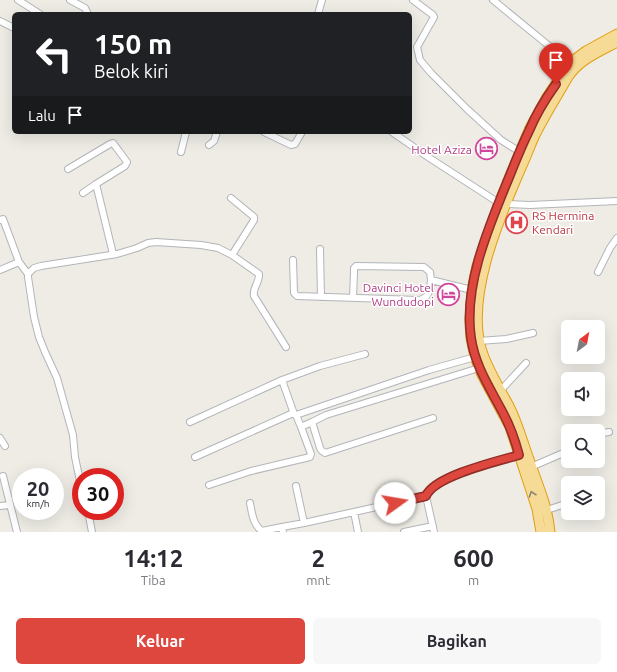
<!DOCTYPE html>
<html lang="id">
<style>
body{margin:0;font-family:Ubuntu,sans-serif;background:#f7f7f7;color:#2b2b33;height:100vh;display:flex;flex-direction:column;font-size:15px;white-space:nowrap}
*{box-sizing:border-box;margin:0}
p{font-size:13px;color:#7c7c81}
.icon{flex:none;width:22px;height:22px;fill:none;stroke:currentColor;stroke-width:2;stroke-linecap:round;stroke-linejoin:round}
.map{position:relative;height:532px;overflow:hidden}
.panel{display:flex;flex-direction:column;background:#fff;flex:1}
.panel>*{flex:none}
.top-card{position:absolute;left:12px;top:12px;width:400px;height:122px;border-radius:6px;box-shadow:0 4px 16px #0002;background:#202124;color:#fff;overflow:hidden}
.needle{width:26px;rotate:32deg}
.fabs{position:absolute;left:561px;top:320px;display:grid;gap:8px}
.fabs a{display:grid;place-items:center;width:44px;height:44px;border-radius:6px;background:#fff;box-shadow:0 4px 16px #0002;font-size:20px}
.speed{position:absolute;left:12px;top:468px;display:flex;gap:8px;font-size:20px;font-weight:700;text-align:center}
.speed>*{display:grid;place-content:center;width:52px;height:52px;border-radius:50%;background:#fff;box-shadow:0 4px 16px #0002;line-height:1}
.speed small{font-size:10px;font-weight:400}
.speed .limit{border:6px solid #d22;background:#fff;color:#111}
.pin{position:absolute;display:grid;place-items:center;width:34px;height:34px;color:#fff;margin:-41px -17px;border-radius:50% 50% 50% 0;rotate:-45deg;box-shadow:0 0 4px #0007}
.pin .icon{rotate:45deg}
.me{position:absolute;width:44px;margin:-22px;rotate:77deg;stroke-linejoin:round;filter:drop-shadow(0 0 3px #0008)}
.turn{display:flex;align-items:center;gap:14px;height:84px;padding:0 16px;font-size:18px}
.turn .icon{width:52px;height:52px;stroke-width:2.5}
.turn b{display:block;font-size:28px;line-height:34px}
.then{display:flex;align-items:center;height:38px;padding:0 16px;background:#0003;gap:8px;font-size:15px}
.eta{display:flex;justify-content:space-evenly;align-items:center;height:68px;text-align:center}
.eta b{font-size:24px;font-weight:600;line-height:28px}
.primary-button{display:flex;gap:8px;margin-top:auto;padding:8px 16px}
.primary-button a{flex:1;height:46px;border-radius:6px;background:#dd473d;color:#fff;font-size:16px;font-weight:600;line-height:46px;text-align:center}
.primary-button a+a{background:#f7f7f7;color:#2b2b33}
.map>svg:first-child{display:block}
</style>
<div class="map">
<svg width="617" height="532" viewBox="0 0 617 532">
<rect width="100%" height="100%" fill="#eeece5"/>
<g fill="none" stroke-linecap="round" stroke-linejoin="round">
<defs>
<path id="minor" d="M 18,0 L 40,14
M 70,0 L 85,8 L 88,14
M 413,0 L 433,15 L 434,17 L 417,47 L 420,60 L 431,73 L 467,109 L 501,140 L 520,152
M 493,0 L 548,45 L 572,66
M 318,14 L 322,0
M 0,21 L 14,28
M 264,132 L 291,145 L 295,144 L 302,132
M 392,132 L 428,157 L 499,203
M 209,145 L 214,141 L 217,132
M 181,152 L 186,132
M 68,169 L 110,144 L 113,143 L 127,162 L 125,166 L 96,184 L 113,254
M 83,193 L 96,184
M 231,198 L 254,217 L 254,220 L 232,255
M 506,204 L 530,205 L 617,201
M 0,220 L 3,219 L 19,262 L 28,274
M 320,249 L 321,297
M 293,260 L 294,293 L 297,296 L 418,300 C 429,299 430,290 431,280 L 472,290
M 0,270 L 19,262
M 598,272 L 610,248 L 617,238
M 353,298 L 354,272 L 354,268 L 356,266 L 424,267 L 430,272 L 431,280
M 479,341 L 506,339 L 533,333
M 282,380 L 320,366 L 365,354
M 501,390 L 526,363
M 296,415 L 429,370 L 475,357
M 433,418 L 325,453 L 322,451 L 320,448 L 312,422 L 326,415 L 479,368
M 190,422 L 282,380 L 294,414
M 598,434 L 609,432
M 0,438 L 5,446
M 195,457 L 291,414 L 294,414 L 296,415 L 301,427
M 531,467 L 568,451
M 3,476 L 17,532
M 209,485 L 251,471 L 310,457 L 311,454 L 301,427 L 312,422
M 81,486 L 75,457 L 73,435 L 57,378 L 45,352 L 39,337 L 34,317 L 28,277 L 28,274 L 34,268 L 41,266 L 117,254 L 137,248 L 148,243 L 156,242 L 201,245 L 218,248 L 232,255 L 259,274 C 260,282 252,288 254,296 L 286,347
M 250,503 C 252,513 253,525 262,531 L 282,527
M 0,506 L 9,505
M 547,510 L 568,503
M 88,511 L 92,532
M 304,523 L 354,512
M 283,532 L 282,527 L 304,523 L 296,486
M 358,532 L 354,512 L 426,496
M 404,532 L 433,526
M 434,532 L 426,496 C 435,475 501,461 523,454"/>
<path id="highway" d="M 541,532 L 537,509 L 510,427 L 482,375 L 475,357 L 471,338 L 470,320 L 472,290 L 477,266 L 499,203 L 529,130 L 547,97 L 565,70 L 574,60 L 586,51 L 617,34
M 550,532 C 548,507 538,486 530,462 C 523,444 518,423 509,406 C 500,390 491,374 484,357 C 462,304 499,218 521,168 C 526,157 530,146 535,135 C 545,115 557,96 568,77 C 580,59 599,52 617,42"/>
</defs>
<use href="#minor" stroke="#b2b5b9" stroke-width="8"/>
<use href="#highway" stroke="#e39e10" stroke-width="11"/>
<use href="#minor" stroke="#fff" stroke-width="6"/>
<use href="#highway" stroke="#f5db95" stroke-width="9"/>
</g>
<defs><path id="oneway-chevron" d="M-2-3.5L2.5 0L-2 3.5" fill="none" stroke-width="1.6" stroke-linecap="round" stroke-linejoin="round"/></defs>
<use stroke="#8b8573" href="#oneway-chevron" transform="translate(532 494) rotate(-109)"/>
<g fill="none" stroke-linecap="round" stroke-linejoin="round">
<defs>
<path id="route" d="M 395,503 L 426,496 C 434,476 498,461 519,455 C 515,440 510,426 503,413 C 490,388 475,366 471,338 C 463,284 490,224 510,175 C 516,160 522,145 529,131 C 536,114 546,98 556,84"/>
</defs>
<use href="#route" stroke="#902e28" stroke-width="10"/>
<use href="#route" stroke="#dd473d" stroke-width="7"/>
</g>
<defs>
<symbol id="hotel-ring" viewBox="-11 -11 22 22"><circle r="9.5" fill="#fff" stroke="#d1479c" stroke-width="1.5"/><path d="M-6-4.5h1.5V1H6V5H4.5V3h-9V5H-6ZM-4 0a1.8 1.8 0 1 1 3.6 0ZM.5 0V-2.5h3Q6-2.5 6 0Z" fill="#d1479c"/></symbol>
<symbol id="hospital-ring" viewBox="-11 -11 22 22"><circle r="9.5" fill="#fff" stroke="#e0444e" stroke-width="1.5"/><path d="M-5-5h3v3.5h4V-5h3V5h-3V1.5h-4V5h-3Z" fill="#e0444e"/></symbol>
</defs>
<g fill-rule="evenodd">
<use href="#hotel-ring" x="474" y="136" width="25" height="25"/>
<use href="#hospital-ring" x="504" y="210" width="25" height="25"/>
<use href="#hotel-ring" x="436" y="282" width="25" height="25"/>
</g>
<g text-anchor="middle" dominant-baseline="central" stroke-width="3" stroke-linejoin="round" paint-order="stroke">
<g font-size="12" fill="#b23c85" stroke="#fff" text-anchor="end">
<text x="472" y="149">Hotel Aziza</text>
<text x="434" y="287">Davinci Hotel<tspan x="434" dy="14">Wundudopi</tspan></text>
</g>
<g font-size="12" fill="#be3a42" stroke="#fff" text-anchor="start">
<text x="532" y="215">RS Hermina<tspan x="532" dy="14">Kendari</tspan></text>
</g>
</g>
</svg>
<div class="fabs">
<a><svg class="needle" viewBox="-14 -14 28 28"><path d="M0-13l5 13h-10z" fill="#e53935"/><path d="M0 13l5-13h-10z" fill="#7c7c81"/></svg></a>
<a><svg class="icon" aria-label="sound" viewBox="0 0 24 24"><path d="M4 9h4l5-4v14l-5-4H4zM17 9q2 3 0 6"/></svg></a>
<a><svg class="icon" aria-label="search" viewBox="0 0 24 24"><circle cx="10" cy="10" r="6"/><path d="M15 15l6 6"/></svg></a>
<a><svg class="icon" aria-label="layers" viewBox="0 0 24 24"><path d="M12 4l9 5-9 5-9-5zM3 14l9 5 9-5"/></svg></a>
</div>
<div class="speed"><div>20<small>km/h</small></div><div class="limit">30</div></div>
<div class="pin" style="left:556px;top:84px;background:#d93025"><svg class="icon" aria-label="arrive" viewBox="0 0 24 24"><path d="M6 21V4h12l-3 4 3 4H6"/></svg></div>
<svg class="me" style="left:395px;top:503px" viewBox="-20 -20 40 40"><circle r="19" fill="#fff"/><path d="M0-13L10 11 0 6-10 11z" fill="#dd473d"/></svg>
<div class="top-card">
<div class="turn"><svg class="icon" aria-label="left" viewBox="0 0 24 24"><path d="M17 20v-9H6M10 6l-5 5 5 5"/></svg><div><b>150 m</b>Belok kiri</div></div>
<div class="then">Lalu<svg class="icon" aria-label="arrive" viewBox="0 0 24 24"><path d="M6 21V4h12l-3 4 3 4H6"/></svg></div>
</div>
</div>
<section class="panel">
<div class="eta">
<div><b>14:12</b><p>Tiba</p></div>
<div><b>2</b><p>mnt</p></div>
<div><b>600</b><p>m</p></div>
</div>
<div class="primary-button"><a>Keluar</a><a>Bagikan</a></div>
</section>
